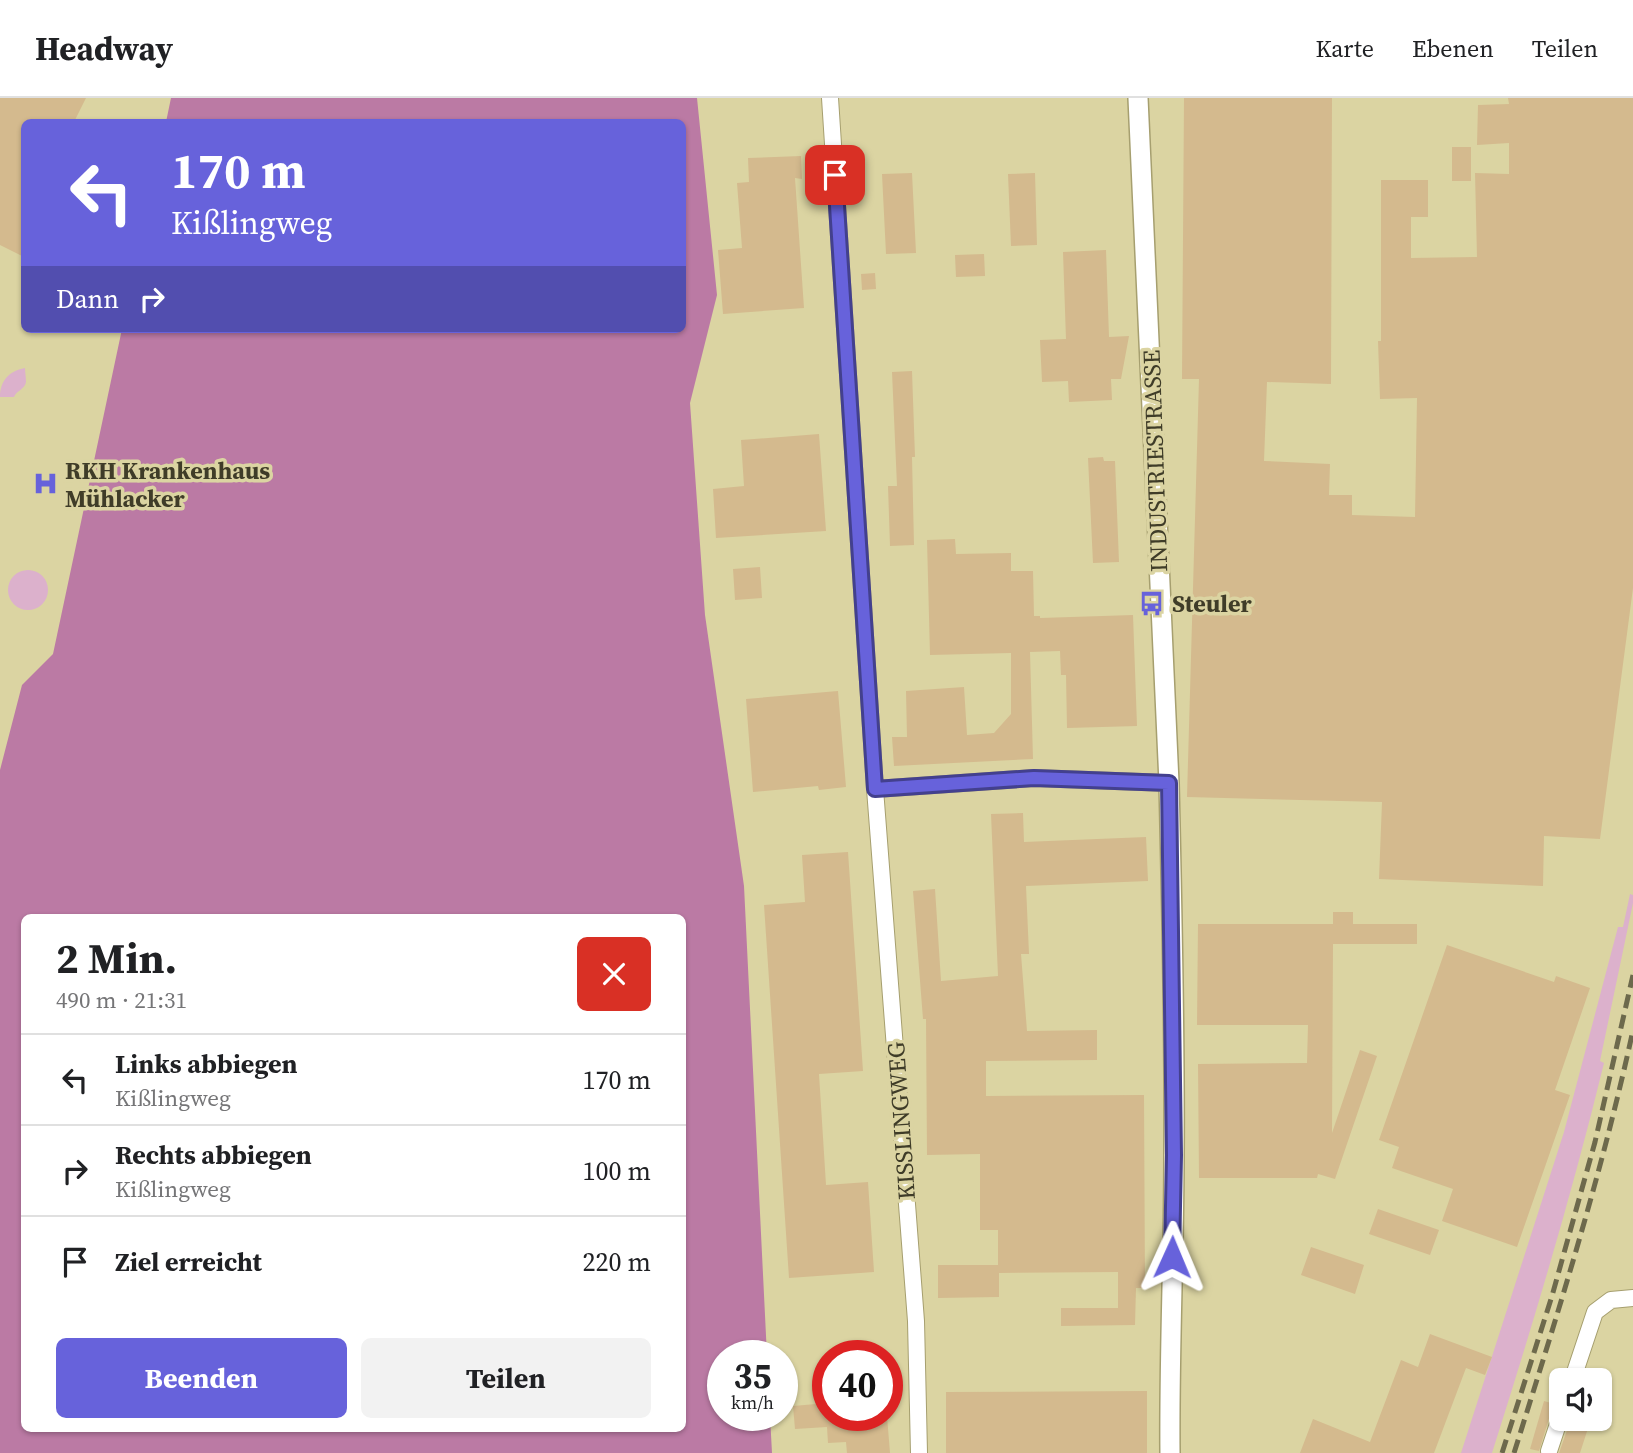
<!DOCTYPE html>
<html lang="de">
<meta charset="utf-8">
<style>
body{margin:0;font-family:"Source Serif 4",serif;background:#f2f2f2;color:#202124;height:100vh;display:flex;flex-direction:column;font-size:26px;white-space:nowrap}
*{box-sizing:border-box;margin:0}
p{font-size:23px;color:#757577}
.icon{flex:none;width:38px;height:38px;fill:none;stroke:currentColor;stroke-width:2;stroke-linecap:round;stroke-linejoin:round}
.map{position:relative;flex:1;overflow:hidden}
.panel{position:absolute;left:21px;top:816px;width:665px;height:518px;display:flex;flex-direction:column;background:#fff;border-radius:10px;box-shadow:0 2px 5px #0004}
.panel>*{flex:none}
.top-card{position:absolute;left:21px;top:21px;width:665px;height:214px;border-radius:10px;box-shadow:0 2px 5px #0004;background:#6762db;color:#fff;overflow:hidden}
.buttons{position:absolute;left:1549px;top:1270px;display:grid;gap:14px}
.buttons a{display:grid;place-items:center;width:63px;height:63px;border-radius:10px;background:#fff;box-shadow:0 2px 5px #0004;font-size:35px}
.speed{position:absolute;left:707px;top:1242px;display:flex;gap:14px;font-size:35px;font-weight:700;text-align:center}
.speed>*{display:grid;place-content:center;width:91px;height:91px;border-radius:50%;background:#fff;box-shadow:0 2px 5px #0004;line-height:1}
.speed small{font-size:18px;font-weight:400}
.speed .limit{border:10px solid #d22;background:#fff;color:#111}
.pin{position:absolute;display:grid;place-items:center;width:60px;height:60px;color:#fff;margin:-30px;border-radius:14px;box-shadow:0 4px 10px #0006}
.me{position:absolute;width:77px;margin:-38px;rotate:1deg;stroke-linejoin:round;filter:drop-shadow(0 0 5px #0008)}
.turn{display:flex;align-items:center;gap:24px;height:147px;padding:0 35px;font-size:32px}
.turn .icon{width:91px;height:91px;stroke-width:2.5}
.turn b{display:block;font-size:49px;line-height:60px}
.then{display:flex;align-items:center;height:66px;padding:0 35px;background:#0003;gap:14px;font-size:26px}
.round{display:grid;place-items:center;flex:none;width:74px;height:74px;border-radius:10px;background:#f2f2f2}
.summary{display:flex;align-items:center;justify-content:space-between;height:119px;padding:0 35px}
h1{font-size:42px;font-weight:700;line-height:52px}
.action{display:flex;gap:14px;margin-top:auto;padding:14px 35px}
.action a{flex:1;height:80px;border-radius:10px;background:#6762db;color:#fff;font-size:28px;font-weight:700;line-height:80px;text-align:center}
.action a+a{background:#f2f2f2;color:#202124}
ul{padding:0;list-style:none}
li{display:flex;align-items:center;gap:21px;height:91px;padding:0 35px;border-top:2px solid #e0e0e0}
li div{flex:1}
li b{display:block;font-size:26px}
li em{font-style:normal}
header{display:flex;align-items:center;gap:42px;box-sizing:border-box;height:98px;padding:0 35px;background:#fff;border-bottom:2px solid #e0e0e0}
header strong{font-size:33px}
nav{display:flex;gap:38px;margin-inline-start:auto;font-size:24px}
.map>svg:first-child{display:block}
</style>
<header>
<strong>Headway</strong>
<nav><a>Karte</a><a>Ebenen</a><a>Teilen</a></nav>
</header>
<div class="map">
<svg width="1633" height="1355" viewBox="0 0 1633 1355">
<rect width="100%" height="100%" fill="#dbd4a2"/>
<path fill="#dcb1cc" d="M 25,270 C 25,274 26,280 26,284 C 25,291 16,293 14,299 L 0,299 C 0,284 8,273 25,270 Z
M8 492a20 20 0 1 1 40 0a20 20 0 1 1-40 0Z
M 1630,796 L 1633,797 L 1633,805 L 1600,963 L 1604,965 C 1572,1096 1533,1226 1492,1355 L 1461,1355 L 1564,1034 L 1618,829 L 1623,829 Z"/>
<path fill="#bb7aa4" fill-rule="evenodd" d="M 171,0 L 697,0 L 717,197 L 690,305 L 705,517 L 744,788 L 767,1258 L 723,1258 L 723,1318 L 770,1318 L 772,1355 L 0,1355 L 0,672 L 22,587 L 53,556 L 122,231 L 682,231 L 682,24 L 166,24 ZM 24,819 L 682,819 L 682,1330 L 24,1330 Z"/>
<path fill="#d4ba8e" d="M 0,0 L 86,0 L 74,24 L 24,24 L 24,159 L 0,147 Z
M 1184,0 L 1332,0 L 1331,286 L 1267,284 L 1264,363 L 1330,366 L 1329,397 L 1352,397 L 1352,417 L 1415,419 L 1417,300 L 1380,301 L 1378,243 L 1381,243 L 1381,82 L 1428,82 L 1428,119 L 1411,119 L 1411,160 L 1477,159 L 1475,75 L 1509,76 L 1509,45 L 1477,47 L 1478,7 L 1509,6 L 1508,0 L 1633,0 L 1633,490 L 1600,741 L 1544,738 L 1543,788 L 1379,781 L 1382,704 L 1187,699 L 1199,281 L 1182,281 Z
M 1452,49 L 1471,49 L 1471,83 L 1452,83 Z
M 801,58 L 802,81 L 795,80 L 804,210 L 723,216 L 718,152 L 742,150 L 737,85 L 749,84 L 748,60 Z
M 912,75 L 916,155 L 886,156 L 882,76 Z
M 1035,75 L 1037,147 L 1011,148 L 1008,76 Z
M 1106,152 L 1109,239 L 1129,238 L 1121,281 L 1111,281 L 1112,302 L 1069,304 L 1068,283 L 1042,284 L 1040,242 L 1066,241 L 1063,154 Z
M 984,156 L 985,178 L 956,179 L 955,157 Z
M 875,175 L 876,191 L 862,192 L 861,176 Z
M 912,273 L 915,359 L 912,359 L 914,447 L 890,448 L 888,388 L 897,388 L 892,274 Z
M 819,336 L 826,433 L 716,440 L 713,391 L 744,388 L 741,342 Z
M 1103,359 L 1104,363 L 1115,363 L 1119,464 L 1093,465 L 1088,360 Z
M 955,441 L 956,456 L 1011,455 L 1011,473 L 1033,473 L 1034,518 L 1040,518 L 1040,520 L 1133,517 L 1137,628 L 1067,630 L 1066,577 L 1061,577 L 1060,553 L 1030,554 L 1033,661 L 894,668 L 892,639 L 907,639 L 906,593 L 964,589 L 967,637 L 994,635 L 1011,616 L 1011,555 L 930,557 L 927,442 Z
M 760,469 L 762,500 L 735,502 L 733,471 Z
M 838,593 L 846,689 L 819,692 L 818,688 L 753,694 L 746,601 Z
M 1023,715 L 1024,744 L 1146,739 L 1148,783 L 1026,788 L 1029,856 L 1021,856 L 1027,933 L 1097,932 L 1097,962 L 986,963 L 986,998 L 1144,997 L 1145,1190 L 1136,1190 L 1135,1227 L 1061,1228 L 1061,1210 L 1118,1210 L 1118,1174 L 999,1175 L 999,1199 L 938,1200 L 938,1167 L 998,1167 L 998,1132 L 980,1132 L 980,1056 L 927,1057 L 926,921 L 923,921 L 913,793 L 935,791 L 941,883 L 998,878 L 991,716 Z
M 848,754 L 863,973 L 819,976 L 826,1087 L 868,1084 L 874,1174 L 789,1180 L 764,807 L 805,804 L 802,757 Z
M 1333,814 L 1353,814 L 1353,826 L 1417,826 L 1417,846 L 1333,846 L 1332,1035 L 1360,952 L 1377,958 L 1335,1081 L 1318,1076 L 1317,1080 L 1199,1080 L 1198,966 L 1307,965 L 1308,927 L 1197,927 L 1198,826 L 1333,826 Z
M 1447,847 L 1554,884 L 1556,878 L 1590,890 L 1555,992 L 1570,997 L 1517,1149 L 1442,1123 L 1453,1091 L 1392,1070 L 1399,1049 L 1379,1042 Z
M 1378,1111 L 1439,1132 L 1430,1157 L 1369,1136 Z
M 1311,1149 L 1364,1167 L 1355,1196 L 1301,1177 Z
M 1430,1236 L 1492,1259 L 1485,1277 L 1466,1270 L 1434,1355 L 1300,1355 L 1313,1321 L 1370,1344 L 1401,1262 L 1418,1269 Z
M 1147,1293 L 1147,1355 L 946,1355 L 946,1294 Z
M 1544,1303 L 1558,1307 L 1551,1314 L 1539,1353 L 1530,1351 Z
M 828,1305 L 828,1318 L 887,1318 L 890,1355 L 847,1355 L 846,1344 L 828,1345 L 827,1329 L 795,1331 L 793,1308 Z
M 1571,1321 L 1591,1321 L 1580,1355 L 1559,1355 Z"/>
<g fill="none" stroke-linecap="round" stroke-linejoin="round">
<defs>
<path id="minor" d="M 830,0 L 875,691 L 916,1223 L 919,1355
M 875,691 L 1034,680 L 1169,685
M 1572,1283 L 1595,1214 L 1611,1202 L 1633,1200
M 1549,1353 L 1561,1317"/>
<path id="tertiary" d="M 1138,0 L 1169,685 C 1172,809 1175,933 1174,1057 C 1174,1157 1169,1256 1170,1355"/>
</defs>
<use href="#minor" stroke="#a69f6f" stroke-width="18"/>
<use href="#tertiary" stroke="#a69f6f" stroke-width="22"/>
<use href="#minor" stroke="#fff" stroke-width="16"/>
<use href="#tertiary" stroke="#fff" stroke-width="19"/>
<path stroke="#6d694c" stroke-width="5" stroke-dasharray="14 7" stroke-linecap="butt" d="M 1502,1355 L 1552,1198 L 1595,1044 L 1633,877
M 1514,1355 C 1558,1215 1602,1075 1633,932"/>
</g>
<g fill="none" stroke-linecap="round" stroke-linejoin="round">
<defs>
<path id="route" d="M 835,77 L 875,691 L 1034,680 L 1169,685 L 1174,1057 L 1172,1159"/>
</defs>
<use href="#route" stroke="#43408e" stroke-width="18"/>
<use href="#route" stroke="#6762db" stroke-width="12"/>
</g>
<defs>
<symbol id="hospital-bare" viewBox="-9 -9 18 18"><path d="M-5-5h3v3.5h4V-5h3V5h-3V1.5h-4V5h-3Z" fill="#6762db" stroke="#dbd4a2" stroke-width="2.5" paint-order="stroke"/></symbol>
<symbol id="bus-bare" viewBox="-9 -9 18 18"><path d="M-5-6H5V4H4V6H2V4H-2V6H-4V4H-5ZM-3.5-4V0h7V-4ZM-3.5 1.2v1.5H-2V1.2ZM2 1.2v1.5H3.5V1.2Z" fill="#6762db" stroke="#dbd4a2" stroke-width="2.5" paint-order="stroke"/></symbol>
</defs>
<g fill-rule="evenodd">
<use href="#hospital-bare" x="28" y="368" width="35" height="35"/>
<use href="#bus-bare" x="1134" y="488" width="35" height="35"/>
</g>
<g text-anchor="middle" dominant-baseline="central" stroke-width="7" stroke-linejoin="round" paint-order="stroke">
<g font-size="24" fill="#3f3c28" stroke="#dbd4a2">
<text transform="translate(1155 363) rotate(-92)">INDUSTRIESTRASSE</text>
<text transform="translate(901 1023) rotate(-94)">KISSLINGWEG</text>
</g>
<g font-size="24" font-weight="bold" fill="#3f3c28" stroke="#dbd4a2" text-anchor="start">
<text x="65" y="372">RKH Krankenhaus<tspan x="65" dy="28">Mühlacker</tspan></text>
<text x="1172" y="505">Steuler</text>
</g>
</g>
</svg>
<div class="buttons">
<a><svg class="icon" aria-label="sound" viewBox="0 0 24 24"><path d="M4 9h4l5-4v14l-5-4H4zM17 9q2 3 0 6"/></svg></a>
</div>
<div class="speed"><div>35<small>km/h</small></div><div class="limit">40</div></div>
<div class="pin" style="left:835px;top:77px;background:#d93025"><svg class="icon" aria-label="arrive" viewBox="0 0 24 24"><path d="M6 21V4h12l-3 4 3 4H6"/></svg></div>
<svg class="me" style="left:1172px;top:1159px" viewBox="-20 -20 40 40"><path d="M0-17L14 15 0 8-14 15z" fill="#6762db" stroke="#fff" stroke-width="4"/></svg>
<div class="top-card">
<div class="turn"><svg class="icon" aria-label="left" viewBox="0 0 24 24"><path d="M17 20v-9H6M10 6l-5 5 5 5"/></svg><div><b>170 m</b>Kißlingweg</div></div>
<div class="then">Dann<svg class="icon" aria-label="right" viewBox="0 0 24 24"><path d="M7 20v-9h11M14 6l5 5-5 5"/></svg></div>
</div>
<section class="panel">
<div class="summary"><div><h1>2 Min.</h1><p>490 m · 21:31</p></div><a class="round" style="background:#d93025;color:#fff"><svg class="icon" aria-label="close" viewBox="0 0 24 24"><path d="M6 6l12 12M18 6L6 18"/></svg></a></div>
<ul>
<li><svg class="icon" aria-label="left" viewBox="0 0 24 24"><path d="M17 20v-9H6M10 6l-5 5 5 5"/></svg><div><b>Links abbiegen</b><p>Kißlingweg</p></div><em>170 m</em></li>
<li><svg class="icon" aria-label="right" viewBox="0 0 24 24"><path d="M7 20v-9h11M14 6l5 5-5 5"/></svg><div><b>Rechts abbiegen</b><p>Kißlingweg</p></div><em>100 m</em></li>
<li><svg class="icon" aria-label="arrive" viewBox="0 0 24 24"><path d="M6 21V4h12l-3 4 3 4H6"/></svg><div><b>Ziel erreicht</b></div><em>220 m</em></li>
</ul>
<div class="action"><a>Beenden</a><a>Teilen</a></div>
</section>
</div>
